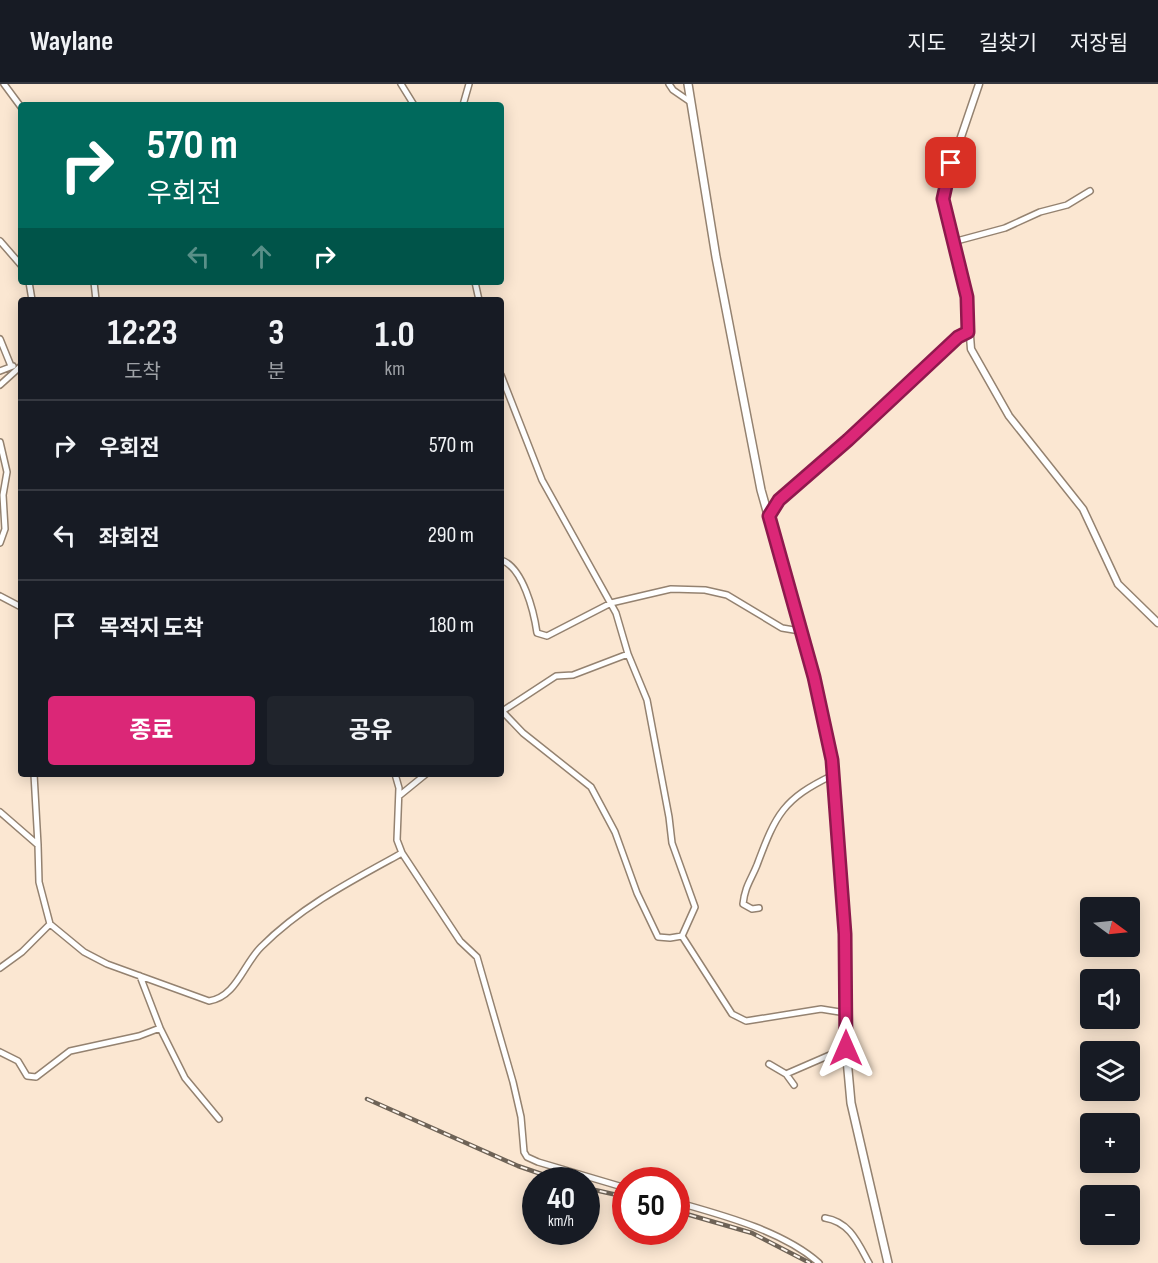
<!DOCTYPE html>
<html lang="ko">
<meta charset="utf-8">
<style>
body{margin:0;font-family:"Sofia Sans Condensed","Noto Sans KR",sans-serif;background:#20242c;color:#f1f3f6;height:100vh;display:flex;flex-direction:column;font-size:22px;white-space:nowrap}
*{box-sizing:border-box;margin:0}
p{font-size:20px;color:#9ea1a6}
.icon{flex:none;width:33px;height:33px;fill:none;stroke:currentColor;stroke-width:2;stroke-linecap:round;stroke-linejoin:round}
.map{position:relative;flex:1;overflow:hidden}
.sheet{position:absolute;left:18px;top:213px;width:486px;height:480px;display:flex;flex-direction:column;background:#171b24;border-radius:6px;box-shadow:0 3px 15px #0003}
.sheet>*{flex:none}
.guide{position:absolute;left:18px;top:18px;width:486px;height:183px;border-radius:6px;box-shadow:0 3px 15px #0003;background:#00695c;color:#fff;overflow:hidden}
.needle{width:39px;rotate:105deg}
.fabs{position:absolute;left:1080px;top:813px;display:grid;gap:12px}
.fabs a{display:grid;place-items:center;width:60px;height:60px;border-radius:6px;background:#171b24;box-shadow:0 3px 15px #0003;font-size:30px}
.speed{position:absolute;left:522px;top:1083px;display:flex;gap:12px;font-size:30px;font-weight:700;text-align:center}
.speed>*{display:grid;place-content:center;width:78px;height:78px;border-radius:50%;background:#171b24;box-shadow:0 3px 15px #0003;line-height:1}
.speed small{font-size:15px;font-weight:400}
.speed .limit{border:9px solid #d22;background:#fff;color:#111}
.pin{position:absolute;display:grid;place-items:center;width:51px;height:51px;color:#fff;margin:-26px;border-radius:12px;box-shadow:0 3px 9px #0006}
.me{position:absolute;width:66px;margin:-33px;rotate:0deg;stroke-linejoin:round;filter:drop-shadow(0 0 4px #0008)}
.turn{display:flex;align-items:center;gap:21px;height:126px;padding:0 30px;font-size:27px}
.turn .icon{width:78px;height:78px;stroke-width:2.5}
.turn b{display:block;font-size:42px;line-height:51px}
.lanes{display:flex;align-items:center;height:57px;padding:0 30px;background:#0003;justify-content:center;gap:30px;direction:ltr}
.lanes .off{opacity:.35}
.eta{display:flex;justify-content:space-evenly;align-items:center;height:102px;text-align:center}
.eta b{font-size:36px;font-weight:700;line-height:42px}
.button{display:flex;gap:12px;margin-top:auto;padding:12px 30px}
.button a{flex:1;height:69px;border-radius:6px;background:#db2777;color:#fff;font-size:24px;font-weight:700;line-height:69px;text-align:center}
.button a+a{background:#20242c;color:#f1f3f6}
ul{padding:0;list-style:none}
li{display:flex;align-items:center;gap:18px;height:90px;padding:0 30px;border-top:2px solid #363941}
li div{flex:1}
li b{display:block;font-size:22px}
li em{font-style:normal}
header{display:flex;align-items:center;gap:36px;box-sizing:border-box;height:84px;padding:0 30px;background:#171b24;border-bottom:2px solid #363941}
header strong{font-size:28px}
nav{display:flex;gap:33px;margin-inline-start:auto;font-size:21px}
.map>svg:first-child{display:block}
</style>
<header>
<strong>Waylane</strong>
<nav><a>지도</a><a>길찾기</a><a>저장됨</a></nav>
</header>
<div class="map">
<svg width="1158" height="1179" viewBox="0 0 1158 1179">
<rect width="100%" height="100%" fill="#fbe7d2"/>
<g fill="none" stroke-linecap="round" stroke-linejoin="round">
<defs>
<path id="minor" d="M 4,0 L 21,23
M 401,0 L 414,21
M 669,0 L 673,6 L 689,17
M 463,21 L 469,0
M 0,157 L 21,181
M 953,158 L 1005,144 L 1040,128 L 1067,121 L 1090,107
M 29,198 L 32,216
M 94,198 L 96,216
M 475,198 L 479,216
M 0,255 L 11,282
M 0,287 L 13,282
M 501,291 L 542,396 L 616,529 L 628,570 L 647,616 L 669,733 L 672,759 L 695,823 L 682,852
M 0,301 L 21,282
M 0,358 L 7,388 L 3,411 L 5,445 L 0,459
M 769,432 L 779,415 L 848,356 L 958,253 L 968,248
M 501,476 C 523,483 534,528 537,549 L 547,552 L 611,519 L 671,505 L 705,506 L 727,511 L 782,544 L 800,547
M 0,512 L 21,523
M 501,626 L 523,649 L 591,703 L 615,748 L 637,809 L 658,853 L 670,854 L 682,852
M 501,628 L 556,592 L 573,591 L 628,570
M 34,690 L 38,761
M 395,690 L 399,704 L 397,756 L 402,769 L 460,857 L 477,873 L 513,998 L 521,1033 L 524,1068 L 527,1073 L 538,1078 L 626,1104
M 399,712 L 426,690
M 0,728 L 38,761 L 39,798 L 50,840 L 84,868 L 107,880 L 209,917 C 236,913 243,881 261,863 C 302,822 351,797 402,769
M 759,824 L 752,825 L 743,820 C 745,802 751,796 757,781 C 776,730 783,715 833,691
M 682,852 L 732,930 L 746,937 L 821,925 L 846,929
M 0,884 L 22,868 L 50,840
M 140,892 L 160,944 L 185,994 L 219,1035
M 0,968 L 18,977 L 27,992 L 36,993 L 70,967 L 139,952 L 160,944
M 769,980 L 786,990 L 846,964
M 786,990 L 794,1001
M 676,1118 C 722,1131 783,1147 819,1179
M 825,1134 C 850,1138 858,1159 869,1179"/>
<path id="tertiary" d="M 979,0 L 942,109 L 967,213 L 971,265 L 1009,332 L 1083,425 L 1118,500 L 1158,539"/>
<path id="secondary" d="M 688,0 L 716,173 L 761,406 L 814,593 L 832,676 L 845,850 L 846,964 L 851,1019 L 888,1179"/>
</defs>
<use href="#minor" stroke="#948270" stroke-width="8"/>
<use href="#tertiary" stroke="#948270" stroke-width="9"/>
<use href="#secondary" stroke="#948270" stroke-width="10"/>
<use href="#minor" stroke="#fff" stroke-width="5"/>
<use href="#tertiary" stroke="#fff" stroke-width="6"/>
<use href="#secondary" stroke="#fff" stroke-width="7"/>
<defs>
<path id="rail" d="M 367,1015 L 518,1082 L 559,1096
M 586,1104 L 626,1113
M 676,1127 L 752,1149 L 810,1179"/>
</defs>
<use href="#rail" stroke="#6e6357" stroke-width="4.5"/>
<use href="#rail" stroke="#fef6ee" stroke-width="2" stroke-dasharray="7" stroke-linecap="butt"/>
</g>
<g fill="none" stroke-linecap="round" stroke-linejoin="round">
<defs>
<path id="route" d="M 846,964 L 845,850 L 832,676 L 814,593 L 769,432 L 779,416 L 848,356 L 958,253 L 968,248 L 967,213 L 943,115 L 951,79"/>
</defs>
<use href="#route" stroke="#8e194d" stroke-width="15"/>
<use href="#route" stroke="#db2777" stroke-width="10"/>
</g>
</svg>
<div class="fabs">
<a><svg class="needle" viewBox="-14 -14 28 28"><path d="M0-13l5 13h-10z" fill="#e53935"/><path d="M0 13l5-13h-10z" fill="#9ea1a6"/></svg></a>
<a><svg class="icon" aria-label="sound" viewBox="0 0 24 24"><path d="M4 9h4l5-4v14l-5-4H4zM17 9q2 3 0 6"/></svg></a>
<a><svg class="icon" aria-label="layers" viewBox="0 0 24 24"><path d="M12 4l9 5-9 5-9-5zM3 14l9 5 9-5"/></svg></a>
<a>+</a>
<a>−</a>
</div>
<div class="speed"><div>40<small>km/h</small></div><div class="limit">50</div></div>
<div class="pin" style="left:951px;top:79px;background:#d93025"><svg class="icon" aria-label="arrive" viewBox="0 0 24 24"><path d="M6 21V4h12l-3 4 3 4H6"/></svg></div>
<svg class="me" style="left:846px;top:964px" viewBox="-20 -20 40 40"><path d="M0-17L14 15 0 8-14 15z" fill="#db2777" stroke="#fff" stroke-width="4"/></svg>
<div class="guide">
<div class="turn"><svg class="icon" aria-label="right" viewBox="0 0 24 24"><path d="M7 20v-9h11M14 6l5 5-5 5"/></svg><div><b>570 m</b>우회전</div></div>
<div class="lanes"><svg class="icon off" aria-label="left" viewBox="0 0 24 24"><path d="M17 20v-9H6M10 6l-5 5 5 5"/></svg><svg class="icon off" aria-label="ahead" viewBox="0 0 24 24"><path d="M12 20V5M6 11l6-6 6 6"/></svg><svg class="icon" aria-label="right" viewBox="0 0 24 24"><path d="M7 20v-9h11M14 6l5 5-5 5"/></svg></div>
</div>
<section class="sheet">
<div class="eta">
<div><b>12:23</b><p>도착</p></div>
<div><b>3</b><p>분</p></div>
<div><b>1.0</b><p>km</p></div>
</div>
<ul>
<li><svg class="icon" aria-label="right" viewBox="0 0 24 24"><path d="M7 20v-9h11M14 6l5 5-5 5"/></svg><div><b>우회전</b></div><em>570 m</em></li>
<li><svg class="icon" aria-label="left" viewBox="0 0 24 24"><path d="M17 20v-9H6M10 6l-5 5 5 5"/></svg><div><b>좌회전</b></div><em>290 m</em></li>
<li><svg class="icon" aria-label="arrive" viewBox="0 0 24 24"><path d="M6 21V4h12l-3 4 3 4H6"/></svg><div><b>목적지 도착</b></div><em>180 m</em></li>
</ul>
<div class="button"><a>종료</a><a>공유</a></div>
</section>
</div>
